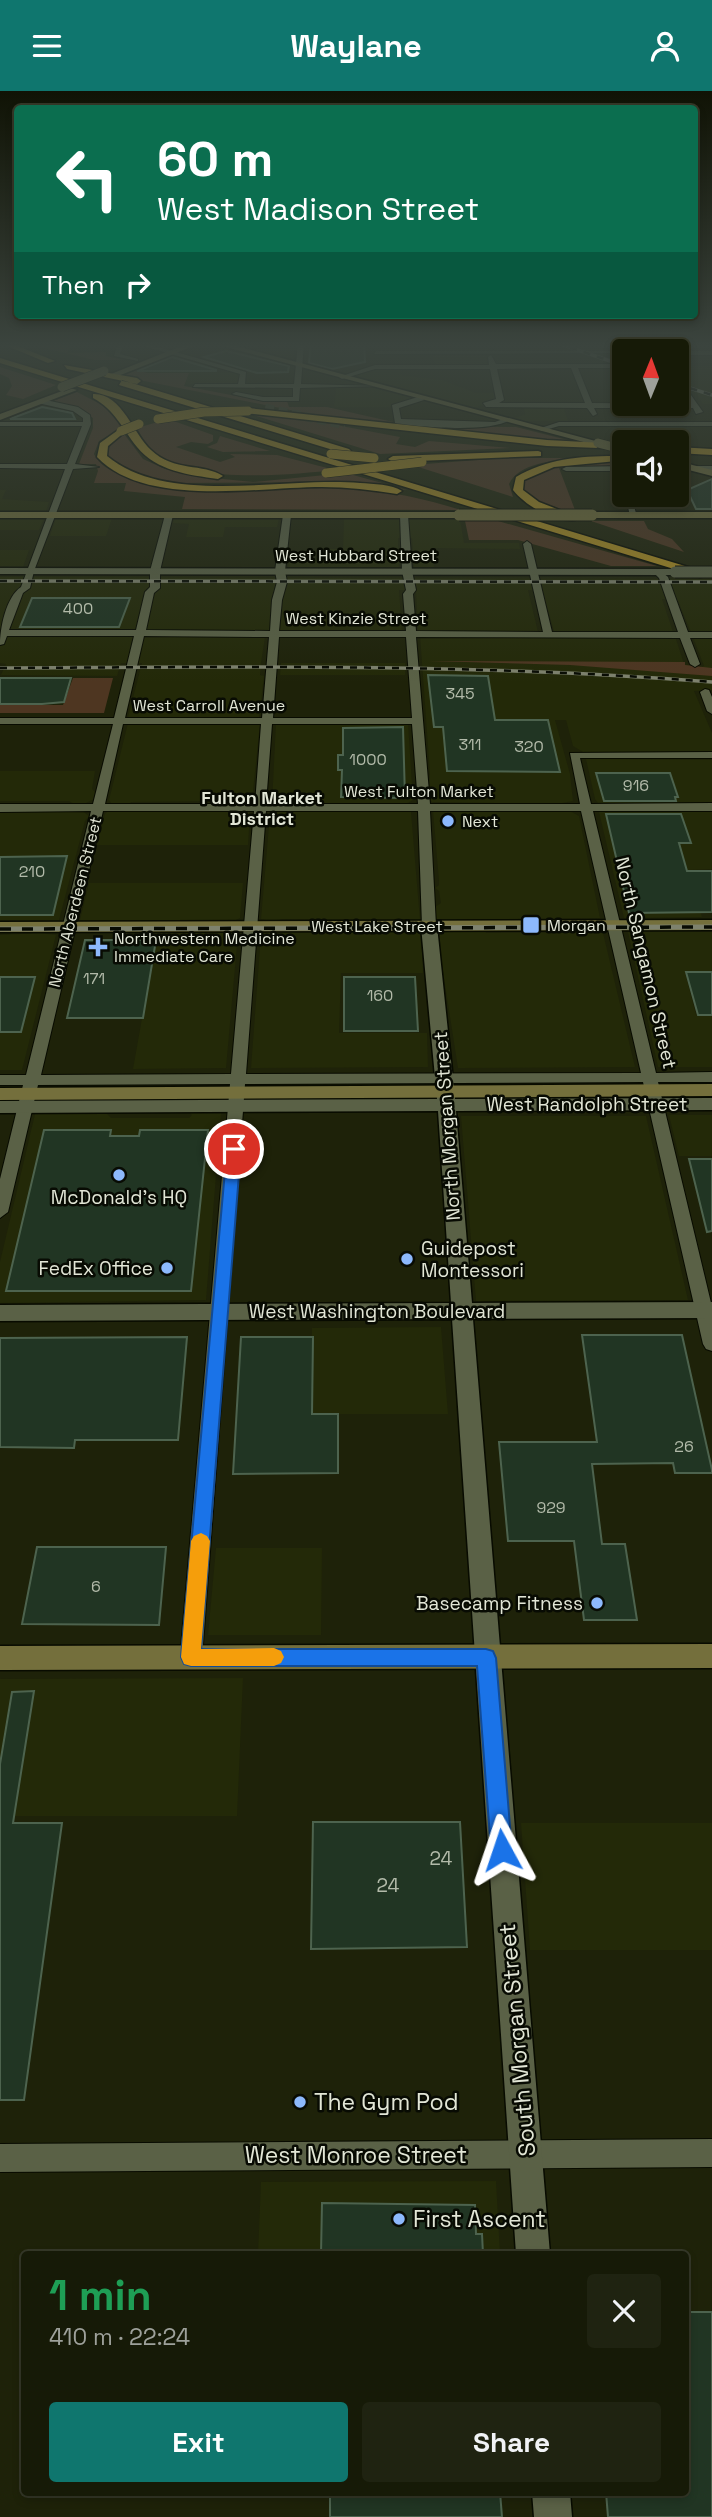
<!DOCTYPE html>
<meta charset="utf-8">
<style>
body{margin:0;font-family:"Space Grotesk",sans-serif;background:#1f2311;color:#f1f3f6;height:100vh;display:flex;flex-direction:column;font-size:26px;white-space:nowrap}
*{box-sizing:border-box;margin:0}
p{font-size:23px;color:#9ea19b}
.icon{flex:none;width:38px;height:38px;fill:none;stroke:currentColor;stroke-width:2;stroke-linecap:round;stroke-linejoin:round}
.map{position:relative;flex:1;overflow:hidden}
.side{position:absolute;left:21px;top:2160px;width:668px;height:245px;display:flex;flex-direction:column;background:#161a07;border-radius:7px;box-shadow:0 4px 10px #0003,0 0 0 2px #353828}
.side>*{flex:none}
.top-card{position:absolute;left:14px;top:14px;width:684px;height:214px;border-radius:7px;box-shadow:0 4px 10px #0003,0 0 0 2px #353828;background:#0b6e4f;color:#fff;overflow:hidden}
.needle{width:46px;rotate:1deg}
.tools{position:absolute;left:612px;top:248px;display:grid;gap:14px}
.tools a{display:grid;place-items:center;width:77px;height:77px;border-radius:7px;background:#161a07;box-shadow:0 4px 10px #0003,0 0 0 2px #353828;font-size:35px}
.pin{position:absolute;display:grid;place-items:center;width:60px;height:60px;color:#fff;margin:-30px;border:4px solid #fff;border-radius:50%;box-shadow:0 2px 7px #0007}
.me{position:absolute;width:77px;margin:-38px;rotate:355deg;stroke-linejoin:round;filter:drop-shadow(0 0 5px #0008)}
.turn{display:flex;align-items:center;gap:24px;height:147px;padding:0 28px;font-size:32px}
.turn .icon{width:91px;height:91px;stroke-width:2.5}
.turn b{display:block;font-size:49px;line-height:60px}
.then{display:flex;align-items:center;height:66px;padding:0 28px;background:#0003;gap:14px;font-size:26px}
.round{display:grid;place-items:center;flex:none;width:74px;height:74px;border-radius:7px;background:#1f2311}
.head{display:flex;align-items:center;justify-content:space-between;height:119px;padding:0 28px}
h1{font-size:42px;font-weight:600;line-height:52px;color:#1e9e55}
.button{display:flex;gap:14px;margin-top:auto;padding:14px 28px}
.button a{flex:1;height:80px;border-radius:7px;background:#0f766e;color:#fff;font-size:28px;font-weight:600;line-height:80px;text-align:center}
.button a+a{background:#1f2311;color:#f1f3f6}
header{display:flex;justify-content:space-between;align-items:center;height:91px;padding:0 28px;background:#0f766e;color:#fff;font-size:32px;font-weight:600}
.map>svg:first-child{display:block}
</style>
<header><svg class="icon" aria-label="menu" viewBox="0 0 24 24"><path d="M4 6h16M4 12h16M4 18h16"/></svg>Waylane<svg class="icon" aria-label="person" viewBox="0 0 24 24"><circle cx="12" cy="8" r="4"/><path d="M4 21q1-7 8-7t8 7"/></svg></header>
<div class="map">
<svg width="712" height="2426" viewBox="0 0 712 2426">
<rect width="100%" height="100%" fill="#1e2209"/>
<path fill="#232908" d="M 224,252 L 295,252 L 293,269 L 290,269 Z
M 380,252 L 485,252 L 487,260 L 381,261 Z
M 492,252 L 656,252 L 661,260 L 495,260 Z
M 433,264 L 487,264 L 490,274 L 435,274 Z
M 678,275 L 712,275 L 712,313 L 703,313 Z
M 375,278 L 400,278 L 400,284 L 442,289 L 476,302 L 495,302 L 497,309 L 474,317 L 350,285 Z
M 189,282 L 240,282 L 238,293 L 185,293 Z
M 336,297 L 373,297 L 412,307 L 389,316 L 334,316 Z
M 523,314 L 563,315 L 568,330 L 525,330 L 515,327 L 525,323 Z
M 0,399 L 6,399 L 2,408 L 49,411 L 46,420 L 0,420 Z
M 0,427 L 44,427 L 39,439 L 0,439 Z
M 56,427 L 112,427 L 106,445 L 50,445 Z
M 174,428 L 279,428 L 277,436 L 225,436 L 223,446 L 186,446 L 189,433 L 173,432 Z
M 344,428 L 460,428 L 464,452 L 519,452 L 520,458 L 433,457 L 434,476 L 414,476 L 412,447 L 398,447 L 399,477 L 288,477 L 289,468 L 323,468 L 324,458 L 343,458 Z
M 0,459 L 29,459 L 23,476 L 0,476 Z
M 0,486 L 712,488 L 712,541 L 691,541 L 678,510 L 662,508 L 673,541 L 554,540 L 542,499 L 528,499 L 538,541 L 418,540 L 416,499 L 399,499 L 402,540 L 266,540 L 261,572 L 260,584 L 264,585 L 259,627 L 128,626 L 142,572 L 121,572 L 117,585 L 1,584 L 6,573 L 0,572 Z
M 420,544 L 675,545 L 684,573 L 697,577 L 704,575 L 693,546 L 712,547 L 712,599 L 694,600 L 712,642 L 712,660 L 583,661 L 573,655 L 566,629 L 555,629 L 570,683 L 573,710 L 557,713 L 432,711 L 429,708 L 430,683 Z
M 281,572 L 405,572 L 405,584 L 280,584 Z
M 128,632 L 260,632 L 252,710 L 242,713 L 232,713 L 225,710 L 130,711 L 134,714 L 111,712 L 109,709 Z
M 276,632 L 408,632 L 413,709 L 404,714 L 272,712 Z
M 586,668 L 712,669 L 712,713 L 598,712 L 595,708 Z
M 0,680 L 95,680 L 92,698 L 95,701 L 94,708 L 84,713 L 76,714 L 69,710 L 0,710 Z
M 81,719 L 89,725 L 85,730 L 59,829 L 0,829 L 0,720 Z
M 109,719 L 245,719 L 250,722 L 248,754 L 97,754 L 105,723 Z
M 279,719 L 411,721 L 420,829 L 281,828 L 276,831 L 261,828 L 270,723 Z
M 568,719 L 579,725 L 600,827 L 435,829 L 435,816 L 441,812 L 439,800 L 435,797 L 439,794 L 439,790 L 433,720 Z
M 712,719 L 712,778 L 687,779 L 702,826 L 624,827 L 599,721 Z
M 89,792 L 243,792 L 240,827 L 234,830 L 80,829 Z
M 485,838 L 486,842 L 603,842 L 635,976 L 458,977 L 437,842 Z
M 392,839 L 421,841 L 423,882 L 341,882 L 339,942 L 427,942 L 428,976 L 251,977 L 261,843 L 268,841 L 388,842 Z
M 225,841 L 238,843 L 226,977 L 133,978 L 157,843 Z
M 628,841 L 712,841 L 712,880 L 685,881 L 696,924 L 712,925 L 712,976 L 658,976 Z
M 39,842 L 56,844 L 22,979 L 0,979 L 0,844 Z
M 187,1019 L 221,1022 L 206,1209 L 0,1212 L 0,1171 L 35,1023 L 58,1020 L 63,1023 L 107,1023 L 111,1027 L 189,1027 L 192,1024 Z
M 669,1024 L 712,1024 L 712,1065 L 679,1065 Z
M 461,1025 L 646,1025 L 688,1209 L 476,1210 Z
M 441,1236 L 448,1323 L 312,1323 L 312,1237 Z
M 216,1457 L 322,1457 L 321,1544 L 208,1544 Z
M 243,1587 L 237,1725 L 0,1725 L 0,1588 Z
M 521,1732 L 712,1732 L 712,1859 L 530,1859 Z
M 496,2090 L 500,2163 L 258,2163 L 261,2091 Z"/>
<path fill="#4e3621" d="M 24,252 L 71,253 L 67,262 L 106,261 L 106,265 L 123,269 L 94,269 Z
M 0,276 L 56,294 L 23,308 L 6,304 L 12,295 L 9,287 L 0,283 Z
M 136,279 L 147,282 L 189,282 L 184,295 L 257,309 L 287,310 L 289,316 L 327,316 L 411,335 L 516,336 L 579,352 L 315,324 L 119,285 Z
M 77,301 L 106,316 L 115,324 L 122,337 L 99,350 L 94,363 C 116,412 301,393 352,397 C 390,400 425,408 461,419 L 182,418 L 185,406 L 124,400 L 126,392 L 94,392 L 98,380 L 96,373 L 79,373 L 93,337 L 93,327 L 79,317 L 53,310 Z
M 247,322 L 288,325 L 400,346 L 396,353 L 415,356 L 429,350 L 510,357 L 380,363 Z
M 168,328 L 213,344 L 213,350 L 208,353 L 191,351 L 176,356 L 220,371 L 235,366 L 230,363 L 277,364 L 335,379 C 290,384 185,394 151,360 C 145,353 141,344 137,337 Z
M 124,343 L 143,368 L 165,378 L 193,385 L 253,391 L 346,382 L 407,399 L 334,391 L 177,392 L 135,383 L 109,367 C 105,357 115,348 124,343 Z
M 220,345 L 270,360 L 223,361 L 207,356 L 217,352 Z
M 504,367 L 573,367 C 553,370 519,372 509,393 L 513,406 L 412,374 Z
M 602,370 L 625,370 L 625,375 L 559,377 L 575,419 C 552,419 540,414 522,399 L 523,389 L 553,375 Z
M 465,430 L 498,430 L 657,475 L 611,475 L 518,449 L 469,449 Z
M 591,430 L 644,430 L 648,438 L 672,448 L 684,461 Z
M 428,570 L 685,571 L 685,574 L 712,577 L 712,585 L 570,574 Z
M 73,587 L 113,587 L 104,622 L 0,622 L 0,614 L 63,614 Z"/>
<path fill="#213523" stroke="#4d634e" stroke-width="2" d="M 311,252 L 364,252 L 365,271 L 332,278 L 309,272 Z
M 226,260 L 289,275 L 288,281 L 257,282 L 204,266 Z
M 172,266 L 216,279 L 216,280 L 137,280 Z
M 42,316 L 72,322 L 75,328 L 10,328 Z
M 712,388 L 712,418 L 696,418 L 687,399 Z
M 32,507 L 130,507 L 119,536 L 20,536 Z
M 428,584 L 488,585 L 495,629 L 548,629 L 560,681 L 447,680 L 443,636 L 434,636 Z
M 0,587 L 71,587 L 64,611 L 42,613 L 0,613 Z
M 403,636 L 405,707 L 341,706 L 342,679 L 338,679 L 338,664 L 343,664 L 343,637 Z
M 596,682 L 670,682 L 678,706 L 675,706 L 676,710 L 604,710 Z
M 606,723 L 681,723 L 691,752 L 679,752 L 687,780 L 712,780 L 712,821 L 629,822 Z
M 67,765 L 53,824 L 0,824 L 0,766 Z
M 85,849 L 156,849 L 143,927 L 67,927 Z
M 686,881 L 712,881 L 712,924 L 698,924 Z
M 0,886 L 35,886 L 21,941 L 0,941 Z
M 344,886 L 415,886 L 418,940 L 344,940 Z
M 44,1039 L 111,1039 L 110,1045 L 139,1045 L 140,1039 L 208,1039 L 191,1200 L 6,1200 Z
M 689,1068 L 712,1068 L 712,1140 L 707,1141 Z
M 582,1244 L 682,1244 L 712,1379 L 712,1382 L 675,1382 L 673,1372 L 592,1373 L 602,1453 L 625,1453 L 637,1529 L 584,1529 L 574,1450 L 508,1450 L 499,1351 L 597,1351 Z
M 187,1246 L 178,1349 L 75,1349 L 74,1357 L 0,1356 L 0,1247 Z
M 241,1246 L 313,1246 L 312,1323 L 338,1323 L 338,1382 L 233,1383 Z
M 37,1456 L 166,1456 L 159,1534 L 22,1533 Z
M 34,1600 L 13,1732 L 62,1732 L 24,2009 L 0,2009 L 0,1673 L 12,1601 Z
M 313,1731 L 460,1731 L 467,1856 L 311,1858 Z
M 322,2112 L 475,2114 L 476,2143 L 482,2143 L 483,2163 L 321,2163 Z
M 686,2221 L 712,2221 L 712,2426 L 608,2426 L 606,2401 L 686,2401 Z
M 330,2401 L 500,2401 L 502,2426 L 330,2426 Z"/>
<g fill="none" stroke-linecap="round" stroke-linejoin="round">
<path stroke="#3b3f28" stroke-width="9" stroke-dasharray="9 4.5" stroke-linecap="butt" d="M 265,317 L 345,334"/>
<defs>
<path id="minor" d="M 118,252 L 124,252 L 120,263 L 138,268 L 138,270 L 114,265 Z
M 133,252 L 144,252 L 246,281 L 245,293 L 294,293 L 298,252 L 304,252 L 301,293 L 381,295 L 300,297 L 299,310 L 263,310 L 232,303 L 236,301 L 263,306 L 293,306 L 293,297 L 193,296 L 195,293 L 238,293 L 240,283 Z
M 658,252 L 664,252 L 669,261 L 663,261 Z
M 376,260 L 610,260 L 613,262 L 374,263 Z
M 677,260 L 712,260 L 712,264 L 677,264 L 675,261 Z
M 491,264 L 496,273 L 625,273 L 625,277 L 578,277 L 592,312 L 690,313 L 677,294 L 677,286 L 679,287 L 703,321 L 696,323 L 693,317 L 594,317 L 597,323 L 593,325 L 587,317 L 486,316 L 483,312 L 496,308 L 490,278 L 375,278 L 342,288 L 339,286 L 375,274 L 489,274 L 488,266 ZM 571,277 L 585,312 L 499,312 L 504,309 L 497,278 Z
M 421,305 L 424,309 L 399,317 L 401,328 L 495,331 L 506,327 L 510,329 C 489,342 420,336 395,332 L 392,314 Z
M 41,308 L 78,316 L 90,324 L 91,333 L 75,373 L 99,376 L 73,378 L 34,480 L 30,497 L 23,502 L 9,539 L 136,539 L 145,501 L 150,496 L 150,480 L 165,424 L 169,421 L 173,424 L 160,480 L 160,497 L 154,502 L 146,539 L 270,540 L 272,509 L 277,491 L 275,480 L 283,424 L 287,421 L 291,424 L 285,480 L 287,491 L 282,509 L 279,540 L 406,540 L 403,503 L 406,499 L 402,480 L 400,424 L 404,421 L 408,424 L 412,480 L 416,499 L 413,503 L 416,540 L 543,541 L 523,453 L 527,450 L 531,453 L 552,541 L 678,541 L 659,487 L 653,481 L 658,478 L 668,486 L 688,541 L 712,541 L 712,547 L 690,547 L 700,573 L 695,576 L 690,573 L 680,547 L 416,546 L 430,713 L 580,713 L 570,662 L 712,661 L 712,667 L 580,667 L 591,713 L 712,712 L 712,720 L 593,720 L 656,982 L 712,981 L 712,991 L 658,991 L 712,1216 L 712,1260 L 706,1258 L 703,1253 L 643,991 L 245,993 L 202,1567 L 199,1574 L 191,1577 L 183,1574 L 180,1567 L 230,993 L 38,994 L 8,1121 L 0,1127 L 0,1088 L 23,994 L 0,994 L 0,984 L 26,984 L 91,720 L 0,721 L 0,713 L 93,713 L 113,633 L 0,633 L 0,627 L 114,627 L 134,545 L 7,545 L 4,553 L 0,554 C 0,537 6,506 21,496 L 65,378 L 0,377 L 0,373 L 67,373 L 82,335 L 0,335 L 0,331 L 83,331 L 83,327 L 73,320 L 38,312 ZM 144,545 L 269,546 L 262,627 L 125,627 ZM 279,546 L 406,546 L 412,627 L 273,627 ZM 123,633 L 261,633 L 255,713 L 105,713 ZM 272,633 L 412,633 L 418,713 L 266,713 ZM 103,720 L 254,720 L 231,983 L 41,984 ZM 266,720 L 418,720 L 422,835 L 429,839 L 436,835 L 430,720 L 581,720 L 641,982 L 246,983 Z
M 559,331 L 712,331 L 712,335 L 559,335 L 542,340 L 538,338 Z
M 625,375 L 625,379 L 622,379 L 625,401 L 621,399 L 614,380 L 566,380 L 562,378 L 566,376 Z
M 677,375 L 712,375 L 712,379 L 677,379 Z
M 624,402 L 631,404 L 637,426 L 630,424 Z
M 705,598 L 709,599 L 712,606 L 712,623 L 707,620 L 700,601 Z
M 712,2048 L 712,2076 L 0,2081 L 0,2053 Z"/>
<path id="tertiary" d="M 0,477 L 675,478 L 680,481 L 675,484 L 0,483 Z
M 429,830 L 437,835 L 455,1008 L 712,1007 L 712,1019 L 456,1020 L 472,1212 L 712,1211 L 712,1227 L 473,1228 L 550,2163 L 516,2163 L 452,1228 L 0,1230 L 0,1214 L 451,1212 L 438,1020 L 0,1022 L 0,1010 L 437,1008 L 421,835 Z
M 532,2401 L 570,2401 L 572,2426 L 534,2426 Z"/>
<path id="secondary" d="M 189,252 L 201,252 L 118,285 L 111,283 Z
M 211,252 L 225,252 L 603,352 L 595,354 Z
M 70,297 L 77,299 L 0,329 L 0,323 Z
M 677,370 L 712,379 L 712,385 L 677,376 Z
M 0,421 L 459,421 L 464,424 L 459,427 L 0,427 Z
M 712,421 L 712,427 L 592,427 L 587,424 L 592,421 Z
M 712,829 L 712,839 L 0,841 L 0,831 Z
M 712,993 L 712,1005 L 0,1009 L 0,997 Z
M 712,1553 L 712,1577 L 0,1579 L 0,1555 Z"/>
<path id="motorway" d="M 0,252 L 10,252 L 55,270 L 48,272 Z
M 0,267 L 708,482 L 709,484 L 700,486 L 0,272 Z
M 64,274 L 137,287 L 141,290 L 137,293 L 67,278 Z
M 122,289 L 349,358 L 351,360 L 343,362 L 119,294 Z
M 93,303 C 122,302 133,343 151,359 C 174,381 203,372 223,385 L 218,388 C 189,384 156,380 137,356 C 122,337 115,319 93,307 Z
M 248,317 L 547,349 L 623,353 L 625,358 L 547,355 L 245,322 L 244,320 Z
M 121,337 L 126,340 L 108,355 L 107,365 C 168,416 285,385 360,392 C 373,393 392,393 402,400 L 397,403 C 372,399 347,396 322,396 C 258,396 145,417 97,366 L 100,352 Z
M 677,356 L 712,358 L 712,364 L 677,362 Z
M 538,360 L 541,361 L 541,365 L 393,371 L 388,368 L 393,365 Z
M 614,365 L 619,368 L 617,370 L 554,376 L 524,389 L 523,399 L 539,411 L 575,425 L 575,429 C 553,431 526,415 513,399 L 516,386 C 546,368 579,365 614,365 Z"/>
</defs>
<use href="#minor" stroke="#080b00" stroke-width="2"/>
<use href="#tertiary" stroke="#080b00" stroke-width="3"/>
<use href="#secondary" stroke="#080b00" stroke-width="3"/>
<use href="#motorway" stroke="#080b00" stroke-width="3"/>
<use href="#minor" fill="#5a6146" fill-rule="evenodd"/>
<use href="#tertiary" fill="#5a6146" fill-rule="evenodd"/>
<use href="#secondary" fill="#746f3c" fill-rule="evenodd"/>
<use href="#motorway" fill="#af8f24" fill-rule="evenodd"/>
<defs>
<path id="rail-far1" d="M 557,252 L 625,275
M 677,293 L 712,304
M 0,490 L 712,491
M 0,577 C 238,576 475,572 712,591"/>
<path id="rail" d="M 0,838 L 712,836"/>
</defs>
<use href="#rail-far1" stroke="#7e826e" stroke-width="3.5"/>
<use href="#rail" stroke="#7e826e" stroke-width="5"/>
<use href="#rail-far1" stroke="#080b03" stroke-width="2.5" stroke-dasharray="7" stroke-linecap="butt"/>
<use href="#rail" stroke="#080b03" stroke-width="3.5" stroke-dasharray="11" stroke-linecap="butt"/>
<defs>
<path id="tertiary-bridge" d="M 675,481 L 712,481"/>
<path id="secondary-bridge-far1" d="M 62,296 L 104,280
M 598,352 L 625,359"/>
<path id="secondary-bridge" d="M 459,424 L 592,424"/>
<path id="motorway-bridge" d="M 158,328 L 204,321 L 248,320
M 121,340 L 139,333
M 331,363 L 374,367
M 326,382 L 422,371"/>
</defs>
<use href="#tertiary-bridge" stroke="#080b00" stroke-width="13" stroke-linecap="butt"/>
<use href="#secondary-bridge-far1" stroke="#080b00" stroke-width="10" stroke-linecap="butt"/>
<use href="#secondary-bridge" stroke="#080b00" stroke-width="13" stroke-linecap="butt"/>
<use href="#motorway-bridge" stroke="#080b00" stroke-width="10" stroke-linecap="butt"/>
<use href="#tertiary-bridge" stroke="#5a6146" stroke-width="11"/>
<use href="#secondary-bridge-far1" stroke="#746f3c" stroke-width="9"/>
<use href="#secondary-bridge" stroke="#746f3c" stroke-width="11"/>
<use href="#motorway-bridge" stroke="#af8f24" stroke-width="9"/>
</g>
<linearGradient id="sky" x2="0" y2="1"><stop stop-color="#101305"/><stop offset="0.43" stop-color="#3b443e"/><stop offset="1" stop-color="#3b443e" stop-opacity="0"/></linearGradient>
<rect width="712" height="592" fill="url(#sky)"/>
<path fill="#1a73e8" stroke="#114b97" stroke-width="2" d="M 234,1053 L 241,1058 L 201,1558 L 486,1558 L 493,1560 L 496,1567 L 512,1759 L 509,1767 L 502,1770 L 494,1767 L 491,1759 L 477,1575 L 191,1575 L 184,1573 L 181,1566 L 227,1058 Z"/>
<path fill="#f59e0b" d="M 201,1442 L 207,1445 L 210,1450 L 201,1558 L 274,1557 L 281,1560 L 284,1566 L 281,1572 L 274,1575 L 191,1575 L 184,1573 L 181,1566 L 191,1450 L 194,1445 Z"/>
<g fill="#8db9fc" stroke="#080b03" stroke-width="2.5">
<circle cx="448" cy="730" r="7"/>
<rect x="522" y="825" width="18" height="18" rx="3.5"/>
<path d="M94.5 845.5h7v7h7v7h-7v7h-7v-7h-7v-7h7z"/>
<circle cx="119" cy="1084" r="7"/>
<circle cx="407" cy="1168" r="7"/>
<circle cx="167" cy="1177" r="7"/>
<circle cx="597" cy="1512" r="7"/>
<circle cx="300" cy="2011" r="7"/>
<circle cx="399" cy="2128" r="7"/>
</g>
<g text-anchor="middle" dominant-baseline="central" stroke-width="5" stroke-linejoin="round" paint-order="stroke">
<g font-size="16" fill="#e2e6d6" stroke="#080b03">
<text x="356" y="464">West Hubbard Street</text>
<text x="356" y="527">West Kinzie Street</text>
<text x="209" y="614">West Carroll Avenue</text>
<text x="419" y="700">West Fulton Market</text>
<text transform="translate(75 811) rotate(-76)">North Aberdeen Street</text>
<text x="377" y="835">West Lake Street</text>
</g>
<g font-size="16" fill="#b2baa9">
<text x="78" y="517">400</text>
<text x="460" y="602">345</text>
<text x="470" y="653">311</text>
<text x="529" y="655">320</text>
<text x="368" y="668">1000</text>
<text x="636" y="694">916</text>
<text x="32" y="780">210</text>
<text x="94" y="887">171</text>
<text x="380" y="904">160</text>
<text x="684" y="1355">26</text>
<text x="551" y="1416">929</text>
<text x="96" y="1495">6</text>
</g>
<g font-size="16" fill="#e2e6d6" stroke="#080b03" text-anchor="start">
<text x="462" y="730">Next</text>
<text x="547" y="834">Morgan</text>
<text x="114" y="847">Northwestern Medicine<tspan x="114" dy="18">Immediate Care</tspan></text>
</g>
<g font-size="18" font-weight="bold" fill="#e2e6d6" stroke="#080b03">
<text x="262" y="706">Fulton Market<tspan x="262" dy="21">District</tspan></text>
</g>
<g font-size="19" fill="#e2e6d6" stroke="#080b03">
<text transform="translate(646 872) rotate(77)">North Sangamon Street</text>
<text x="587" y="1013">West Randolph Street</text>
<text transform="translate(447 1035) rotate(-94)">North Morgan Street</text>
<text x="377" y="1220">West Washington Boulevard</text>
</g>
<g font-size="19" fill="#e2e6d6" stroke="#080b03" text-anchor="end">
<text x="119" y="1106" text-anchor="middle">McDonald’s HQ</text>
<text x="421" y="1157" text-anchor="start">Guidepost<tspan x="421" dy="22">Montessori</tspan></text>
<text x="153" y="1177">FedEx Office</text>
<text x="583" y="1512">Basecamp Fitness</text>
</g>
<g font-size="19" fill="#b2baa9">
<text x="441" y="1767">24</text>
<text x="388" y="1794">24</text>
</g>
<g font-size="23" fill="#e2e6d6" stroke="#080b03">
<text transform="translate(517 1949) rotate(-95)">South Morgan Street</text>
<text x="356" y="2064">West Monroe Street</text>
</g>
<g font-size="23" fill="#e2e6d6" stroke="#080b03" text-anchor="start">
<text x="314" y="2011">The Gym Pod</text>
<text x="413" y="2128">First Ascent</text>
</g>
</g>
</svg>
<div class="tools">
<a><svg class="needle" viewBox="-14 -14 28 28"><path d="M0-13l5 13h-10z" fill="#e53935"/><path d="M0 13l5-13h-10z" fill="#9ea19b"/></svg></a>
<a><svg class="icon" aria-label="sound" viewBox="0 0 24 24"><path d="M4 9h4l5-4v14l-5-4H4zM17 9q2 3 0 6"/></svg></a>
</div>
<div class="pin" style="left:234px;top:1058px;background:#d93025"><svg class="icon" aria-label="arrive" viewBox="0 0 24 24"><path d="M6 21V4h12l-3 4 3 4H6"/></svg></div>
<svg class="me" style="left:502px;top:1759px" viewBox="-20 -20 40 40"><path d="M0-17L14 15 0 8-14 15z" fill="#1a73e8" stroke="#fff" stroke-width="4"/></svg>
<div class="top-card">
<div class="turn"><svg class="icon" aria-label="left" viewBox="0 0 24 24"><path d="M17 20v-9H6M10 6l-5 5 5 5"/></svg><div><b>60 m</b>West Madison Street</div></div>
<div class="then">Then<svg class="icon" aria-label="right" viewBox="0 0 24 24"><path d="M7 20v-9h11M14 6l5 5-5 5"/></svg></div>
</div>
<section class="side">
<div class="head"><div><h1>1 min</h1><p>410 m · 22:24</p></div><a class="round"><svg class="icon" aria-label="close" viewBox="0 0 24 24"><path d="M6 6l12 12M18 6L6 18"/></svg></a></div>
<div class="button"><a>Exit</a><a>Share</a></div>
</section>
</div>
